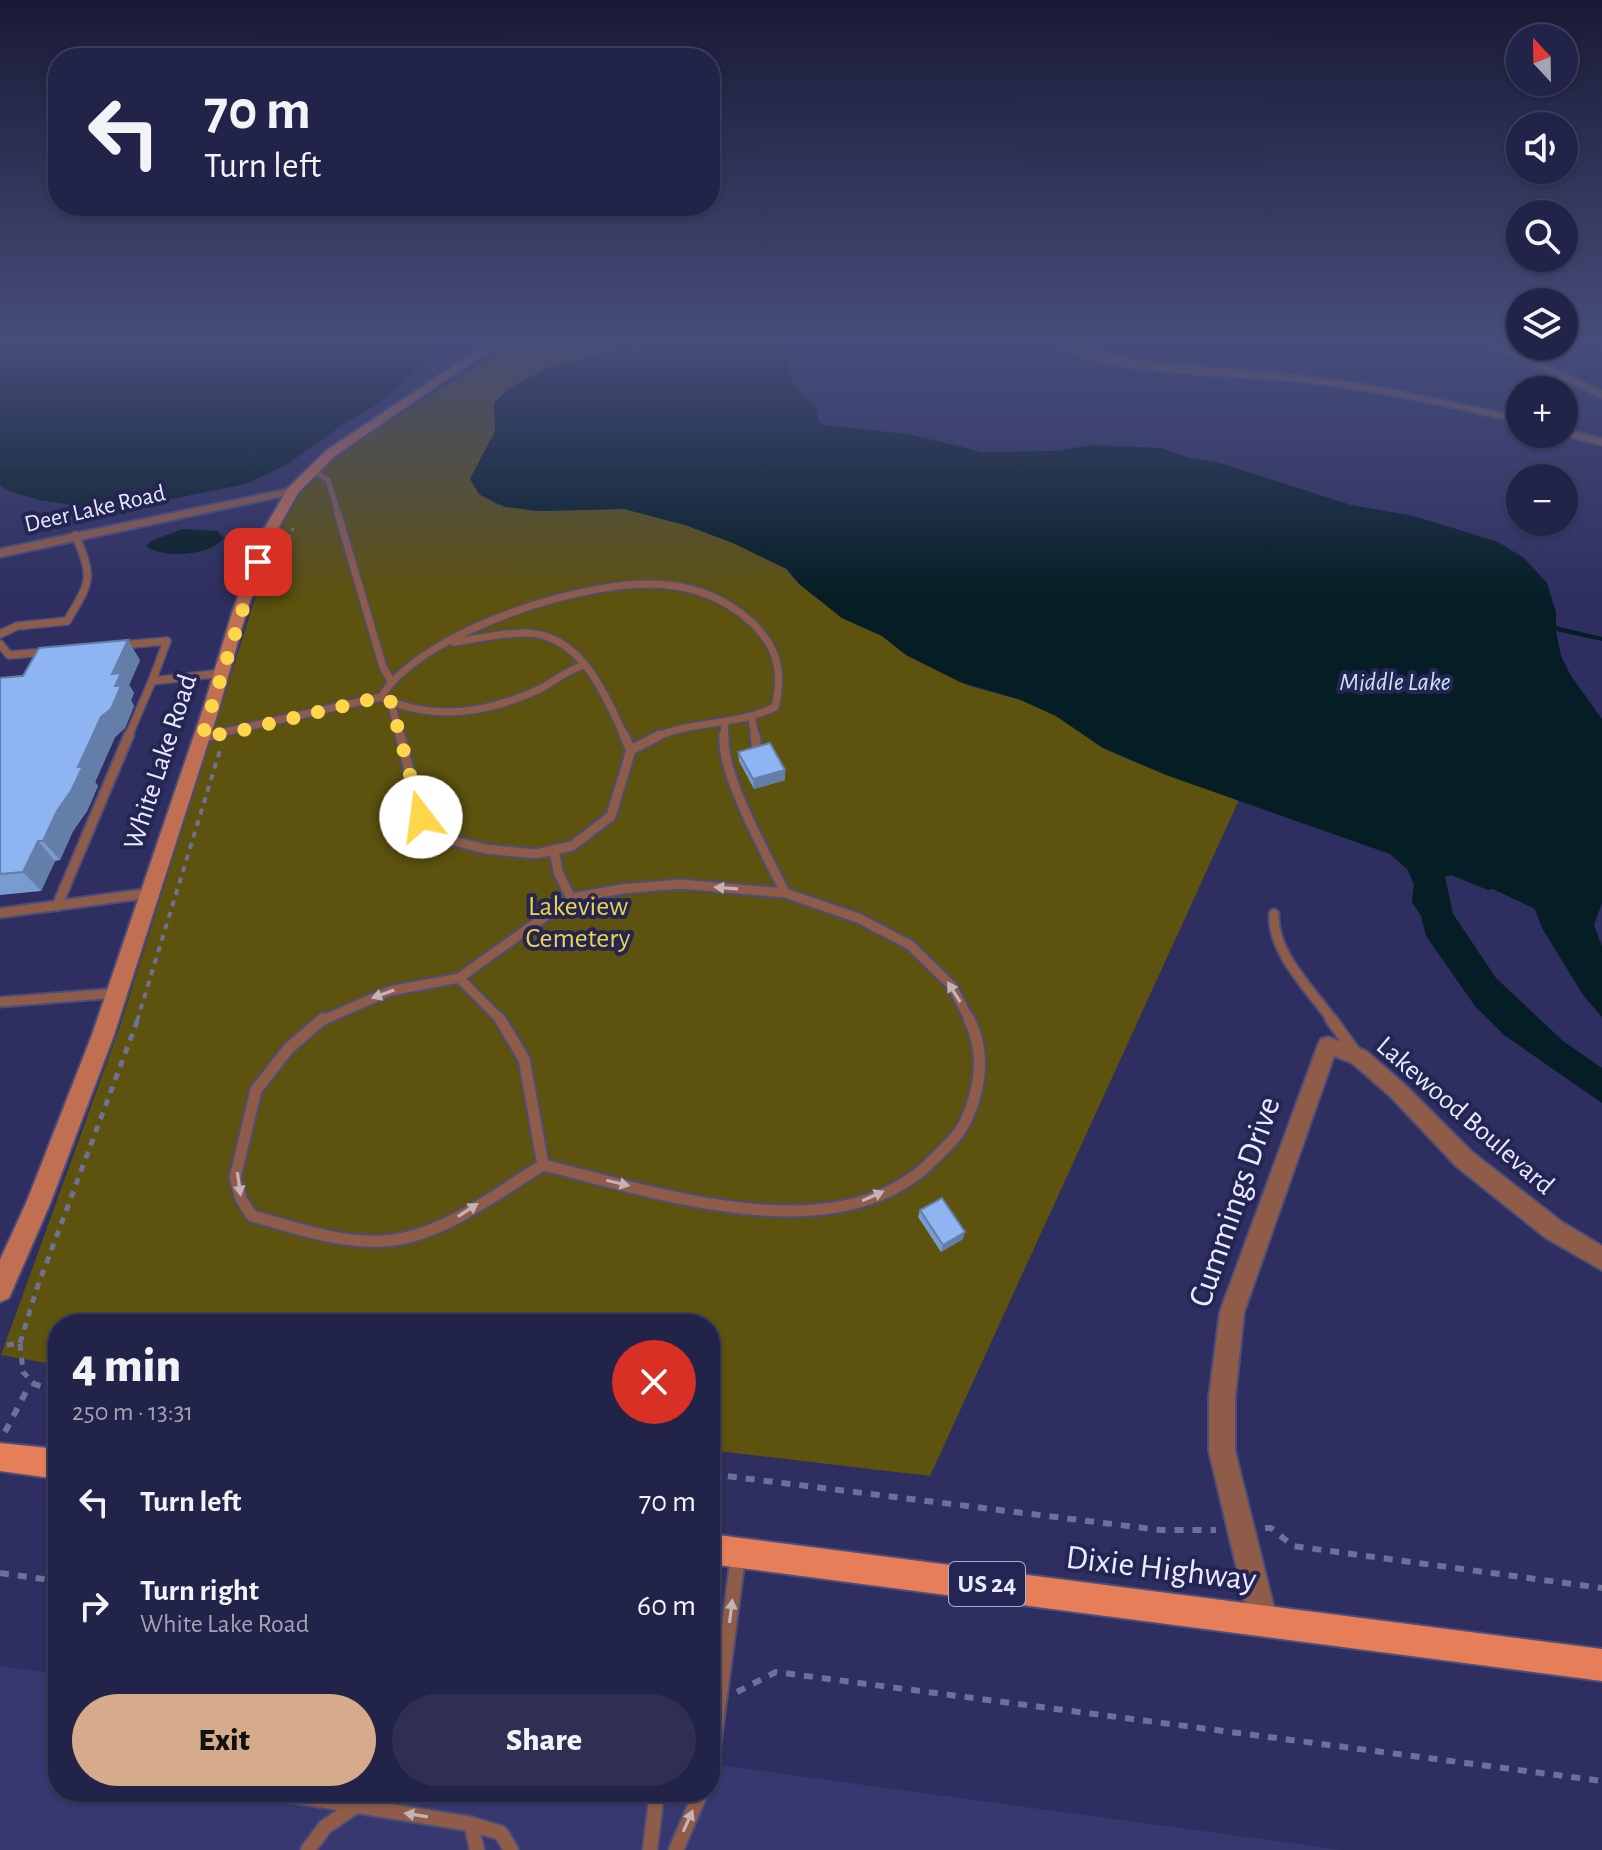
<!DOCTYPE html>
<meta charset="utf-8">
<style>
body{margin:0;font-family:"Alegreya Sans",sans-serif;background:#2e2f52;color:#f1f3f6;height:100vh;display:flex;flex-direction:column;font-size:30px;white-space:nowrap}
*{box-sizing:border-box;margin:0}
p{font-size:26px;color:#a2a4b4}
.icon{flex:none;width:44px;height:44px;fill:none;stroke:currentColor;stroke-width:2;stroke-linecap:round;stroke-linejoin:round}
.map{position:relative;flex:1;overflow:hidden}
.details{position:absolute;left:48px;top:1314px;width:672px;height:488px;display:flex;flex-direction:column;background:#222348;border-radius:32px;box-shadow:0 2px 6px #0004,0 0 0 2px #3f4060}
.details>*{flex:none}
.banner{position:absolute;left:48px;top:48px;width:672px;height:168px;border-radius:32px;box-shadow:0 2px 6px #0004,0 0 0 2px #3f4060;background:#222348;color:#f1f3f6;overflow:hidden}
.needle{width:52px;rotate:338deg}
.tools{position:absolute;left:1506px;top:24px;display:grid;gap:16px}
.tools a{display:grid;place-items:center;width:72px;height:72px;border-radius:50%;background:#222348;box-shadow:0 2px 6px #0004,0 0 0 2px #3f4060;font-size:40px}
.pin{position:absolute;display:grid;place-items:center;width:68px;height:68px;color:#fff;margin:-34px;border-radius:16px;box-shadow:0 4px 12px #0006}
.me{position:absolute;width:88px;margin:-44px;rotate:345deg;stroke-linejoin:round;filter:drop-shadow(0 0 6px #0008)}
.turn{display:flex;align-items:center;gap:28px;height:168px;padding:0 24px;font-size:36px}
.turn .icon{width:104px;height:104px;stroke-width:2.5}
.turn b{display:block;font-size:56px;line-height:68px}
.round{display:grid;place-items:center;flex:none;width:84px;height:84px;border-radius:42px;background:#2e2f52}
.headline{display:flex;align-items:center;justify-content:space-between;height:136px;padding:0 24px}
h1{font-size:48px;font-weight:800;line-height:60px}
.button{display:flex;gap:16px;margin-top:auto;padding:16px 24px}
.button a{flex:1;height:92px;border-radius:48px;background:#d6ab8b;color:#111;font-size:32px;font-weight:800;line-height:92px;text-align:center}
.button a+a{background:#2e2f52;color:#f1f3f6}
ul{padding:0;list-style:none}
li{display:flex;align-items:center;gap:24px;height:104px;padding:0 24px}
li div{flex:1}
li b{display:block;font-size:30px}
li em{font-style:normal}
.map>svg:first-child{display:block}
</style>
<div class="map">
<svg width="1602" height="1850" viewBox="0 0 1602 1850">
<rect width="100%" height="100%" fill="#2e2f60"/>
<path fill="#37386f" d="M 0,1666 L 58,1674 L 58,1792 L 710,1792 L 710,1764 L 1341,1850 L 0,1850 Z"/>
<path fill="#5d520e" d="M 514,342 L 718,342 L 479,494 L 496,504 L 533,511 L 624,509 L 685,525 L 733,543 L 786,569 L 795,580 L 842,618 L 882,636 L 906,655 L 969,686 L 1021,700 L 1056,716 L 1103,748 L 1130,760 L 1239,800 L 930,1476 L 710,1450 L 710,1324 L 58,1324 L 58,1365 L 1,1355 L 120,1026 L 270,551 C 284,516 301,488 328,461 Z"/>
<path fill="#051d24" d="M 0,342 L 448,342 L 381,402 L 348,421 L 286,465 L 246,484 L 111,511 L 39,500 L 9,491 L 0,485 Z
M 618,342 L 626,342 L 636,350 L 680,342 L 792,342 C 781,378 795,386 818,410 L 818,420 L 824,425 L 908,434 L 982,452 L 1055,451 L 1092,445 L 1161,448 L 1189,458 L 1220,463 L 1351,505 L 1414,516 L 1498,542 L 1524,558 L 1547,583 L 1556,612 L 1556,626 L 1602,637 L 1602,641 L 1556,631 L 1561,656 L 1571,676 L 1602,719 L 1602,903 L 1594,925 L 1602,946 L 1602,1017 L 1583,995 L 1542,928 L 1535,909 L 1493,889 L 1488,890 L 1451,875 L 1445,877 L 1453,914 L 1496,978 L 1563,1041 L 1602,1068 L 1602,1103 L 1504,1035 L 1475,1006 L 1426,936 L 1421,916 L 1412,902 L 1414,884 L 1407,869 L 1390,854 L 1166,775 L 1103,748 L 1056,716 L 1021,700 L 960,682 L 906,655 L 882,636 L 842,618 L 799,584 L 787,569 L 733,543 L 685,525 L 624,509 L 541,511 L 505,507 L 479,494 L 470,479 L 495,431 L 494,403 L 509,388 L 549,367 L 616,349 L 620,346 Z
M 183,529 L 217,531 L 224,538 C 210,556 164,559 146,546 L 153,540 Z"/>
<g fill="none" stroke-linecap="round" stroke-linejoin="round">
<defs>
<path id="lane-far4" d="M 312,470 L 328,480 L 339,516"/>
<path id="lane-far3" d="M 338,514 L 383,667 L 390,679
M 0,634 L 17,626 L 67,621 C 91,581 94,578 75,535
M 454,642 C 478,639 504,632 528,633 C 583,636 605,696 625,737
M 0,644 L 9,655 L 46,652
M 121,645 L 167,641 L 152,681
M 381,697 C 421,631 592,576 667,585 C 699,588 725,599 749,620 C 777,645 784,671 775,707 C 737,726 694,720 656,737
M 391,702 L 400,737
M 752,719 L 755,737
M 128,737 L 152,681 L 222,673
M 202,737 L 381,697 C 433,722 488,713 540,689 C 555,681 567,670 584,665
M 724,737 L 725,723"/>
<path id="lane-far2" d="M 400,735 L 421,817 L 446,839 L 486,849 L 535,854 L 572,846 L 611,816 L 631,750 L 660,735
M 624,735 L 631,750
M 724,735 C 721,775 767,855 785,893
M 755,735 L 757,751
M 202,737 L 214,735
M 554,850 L 558,872 L 571,898
M 57,906 L 129,735
M 0,913 L 150,893
M 1274,914 C 1272,953 1311,990 1333,1021
M 459,978 L 502,1021
M 0,1002 L 117,993
M 321,1021 L 390,991 L 459,978 L 571,898 L 622,889 L 680,884 L 785,893 L 858,918 L 910,945 L 952,986 L 970,1021"/>
<path id="lane-far1" d="M 323,1019 L 289,1048 L 256,1090 L 235,1178 L 241,1199 L 252,1216 C 294,1227 340,1244 384,1241 C 442,1237 495,1194 543,1165 C 656,1192 839,1256 933,1160 C 946,1147 960,1135 967,1118 C 981,1086 985,1051 969,1019
M 500,1019 L 524,1059 L 543,1165
M 1331,1019 L 1357,1055"/>
<path id="lane" d="M 710,1771 L 738,1557
M 270,1792 L 471,1824 L 501,1833 L 511,1850
M 471,1824 L 477,1850
M 308,1850 L 325,1827 L 356,1806
M 650,1850 L 657,1792
M 676,1850 L 701,1792"/>
<path id="street" d="M 1050,342 L 1063,342 L 1135,361 L 1275,373 L 1368,385 L 1520,417 L 1520,423 C 1448,405 1376,390 1303,382 C 1235,374 1105,377 1050,342 Z
M 1483,342 L 1495,342 L 1602,391 L 1602,398 Z
M 1564,429 L 1602,439 L 1602,445 L 1560,434 L 1564,434 Z
M 293,488 L 297,489 L 297,493 L 0,557 L 0,549 Z
M 1328,1037 L 1366,1051 L 1404,1084 L 1472,1152 L 1562,1222 L 1602,1246 L 1602,1270 L 1546,1238 L 1456,1166 L 1390,1096 L 1352,1063 L 1334,1056 L 1244,1312 L 1235,1397 L 1235,1451 L 1277,1620 L 1273,1630 L 1263,1634 L 1253,1630 L 1249,1620 L 1209,1451 L 1209,1397 L 1220,1312 L 1318,1045 L 1321,1039 Z"/>
<path id="secondary" d="M 489,342 L 501,342 L 335,456 L 298,493 L 274,536 L 246,613 L 218,712 L 114,1035 L 50,1204 L 9,1298 L 0,1302 L 0,1260 L 27,1201 L 92,1035 L 202,712 L 232,613 L 260,536 L 288,488 L 327,450 Z"/>
<path id="primary" d="M 0,1443 L 58,1449 L 58,1479 L 0,1471 Z
M 710,1534 L 1602,1649 L 1602,1681 L 710,1564 Z"/>
</defs>
<use href="#lane-far4" stroke="#4c4d79" stroke-width="7"/>
<use href="#lane-far3" stroke="#4c4d79" stroke-width="10"/>
<use href="#lane-far2" stroke="#4c4d79" stroke-width="13"/>
<use href="#lane-far1" stroke="#4c4d79" stroke-width="15"/>
<use href="#lane" stroke="#4c4d79" stroke-width="18"/>
<use href="#street" stroke="#4c4d79" stroke-width="4"/>
<use href="#secondary" stroke="#4c4d79" stroke-width="4"/>
<use href="#primary" stroke="#4c4d79" stroke-width="4"/>
<path stroke="#6f7097" stroke-width="3" stroke-dasharray="4 4" stroke-linecap="butt" d="M 271,583 L 293,528"/>
<path stroke="#6f7097" stroke-width="4" stroke-dasharray="6 6" stroke-linecap="butt" d="M 137,1021 L 221,747"/>
<path stroke="#6f7097" stroke-width="5" stroke-dasharray="7 7" stroke-linecap="butt" d="M 20,1343 L 36,1291 L 138,1019
M 7,1345 L 20,1343 L 23,1372 L 35,1385"/>
<path stroke="#6f7097" stroke-width="6" stroke-dasharray="9 9" stroke-linecap="butt" d="M 32,1383 L 58,1393
M 5,1432 L 30,1384
M 710,1474 L 1160,1530 L 1216,1530
M 1265,1528 L 1271,1528 L 1293,1546 L 1602,1588
M 0,1573 L 58,1581
M 737,1692 L 776,1672 L 1602,1781"/>
<use href="#lane-far4" stroke="#8f5c4a" stroke-width="5"/>
<use href="#lane-far3" stroke="#8f5c4a" stroke-width="7"/>
<use href="#lane-far2" stroke="#8f5c4a" stroke-width="9"/>
<use href="#lane-far1" stroke="#8f5c4a" stroke-width="11"/>
<use href="#lane" stroke="#8f5c4a" stroke-width="14"/>
<use href="#street" fill="#8f5c4a" fill-rule="evenodd"/>
<use href="#secondary" fill="#c06f53" fill-rule="evenodd"/>
<use href="#primary" fill="#e67e59" fill-rule="evenodd"/>
</g>
<path fill="#7a9bcf" d="M 140,660 L 129,685 L 134,693 L 131,700 L 134,706 L 125,728 L 115,737 L 95,782 L 98,786 L 87,811 L 73,831 L 60,860 L 55,861 L 41,891 L 0,895 L 0,678 Z
M 738,752 L 785,780 L 754,789 L 739,761 Z
M 920,1210 L 963,1239 L 941,1252 L 918,1217 Z"/>
<path fill="#637ea9" d="M 128,640 L 140,660 L 129,685 L 134,693 L 131,700 L 134,706 L 125,728 L 115,737 L 95,782 L 98,786 L 87,811 L 73,831 L 60,860 L 43,841 L 115,686 L 112,674 Z
M 785,770 L 785,780 L 754,789 L 753,779 Z
M 38,841 L 55,861 L 41,891 L 23,872 Z
M 965,1232 L 963,1239 L 941,1252 L 943,1245 Z"/>
<path fill="#8eb4f1" stroke="#637ea9" stroke-width="2" d="M 128,640 L 112,674 L 121,673 L 115,686 L 121,686 L 111,709 L 101,717 L 78,767 L 83,766 L 71,791 L 57,811 L 43,841 L 38,841 L 23,872 L 0,874 L 0,678 L 23,676 L 39,648 Z
M 770,743 L 785,770 L 753,779 L 738,752 Z
M 942,1198 L 965,1232 L 943,1245 L 920,1210 Z"/>
<defs><path id="oneway-solid" d="M-6-.8H1V-3.2L6.5 0L1 3.2V.8H-6Z" transform="scale(2)"/></defs>
<g fill="#c4b2b5">
<use href="#oneway-solid" transform="translate(726 888) rotate(-176)"/>
<use href="#oneway-solid" transform="translate(954 992) rotate(-122)"/>
<use href="#oneway-solid" transform="translate(383 994) rotate(160)"/>
<use href="#oneway-solid" transform="translate(618 1183) rotate(13)"/>
<use href="#oneway-solid" transform="translate(239 1184) rotate(82)"/>
<use href="#oneway-solid" transform="translate(873 1196) rotate(-24)"/>
<use href="#oneway-solid" transform="translate(468 1210) rotate(-33)"/>
<use href="#oneway-solid" transform="translate(731 1611) rotate(-83)"/>
<use href="#oneway-solid" transform="translate(416 1815) rotate(-171)"/>
<use href="#oneway-solid" transform="translate(688 1821) rotate(-66)"/>
</g>
<linearGradient id="sky" x2="0" y2="1"><stop stop-color="#191a35"/><stop offset="0.57" stop-color="#464d7a"/><stop offset="1" stop-color="#464d7a" stop-opacity="0"/></linearGradient>
<rect width="1602" height="601" fill="url(#sky)"/>
<g fill="none" stroke-linecap="round" stroke-linejoin="round">
<path stroke="#ffd54a" stroke-width="14" stroke-dasharray="0 25.2" d="M 258,562 L 202,737 L 235,732 L 381,697 L 391,702 L 421,817"/>
</g>
<g text-anchor="middle" dominant-baseline="central" stroke-width="8" stroke-linejoin="round" paint-order="stroke">
<g font-size="24" fill="#e8ebfd" stroke="#252554">
<text transform="translate(95 509) rotate(-13)">Deer Lake Road</text>
</g>
<g font-size="26" font-style="italic" fill="#c6e8f3" stroke="#252554">
<text x="1395" y="682">Middle Lake</text>
</g>
<rect fill="#252554" stroke="#aeb0ca" stroke-width="2" x="949" y="1562" width="76" height="44" rx="6"/>
<g font-size="26" font-weight="bold" fill="#e8ebfd">
<text x="987" y="1584">US 24</text>
</g>
<g font-size="28" fill="#e8ebfd" stroke="#252554">
<text transform="translate(161 762) rotate(-72)">White Lake Road</text>
<text transform="translate(1465 1116) rotate(41)">Lakewood Boulevard</text>
</g>
<g font-size="28" fill="#ebd44a" stroke="#252554">
<text x="578" y="907">Lakeview<tspan x="578" dy="32">Cemetery</tspan></text>
</g>
<g font-size="34" fill="#e8ebfd" stroke="#252554">
<text transform="translate(1235 1202) rotate(-71)">Cummings Drive</text>
<text transform="translate(1161 1569) rotate(7)">Dixie Highway</text>
</g>
</g>
</svg>
<div class="tools">
<a><svg class="needle" viewBox="-14 -14 28 28"><path d="M0-13l5 13h-10z" fill="#e53935"/><path d="M0 13l5-13h-10z" fill="#a2a4b4"/></svg></a>
<a><svg class="icon" aria-label="sound" viewBox="0 0 24 24"><path d="M4 9h4l5-4v14l-5-4H4zM17 9q2 3 0 6"/></svg></a>
<a><svg class="icon" aria-label="search" viewBox="0 0 24 24"><circle cx="10" cy="10" r="6"/><path d="M15 15l6 6"/></svg></a>
<a><svg class="icon" aria-label="layers" viewBox="0 0 24 24"><path d="M12 4l9 5-9 5-9-5zM3 14l9 5 9-5"/></svg></a>
<a>+</a>
<a>−</a>
</div>
<div class="pin" style="left:258px;top:562px;background:#d93025"><svg class="icon" aria-label="arrive" viewBox="0 0 24 24"><path d="M6 21V4h12l-3 4 3 4H6"/></svg></div>
<svg class="me" style="left:421px;top:817px" viewBox="-20 -20 40 40"><circle r="19" fill="#fff"/><path d="M0-13L10 11 0 6-10 11z" fill="#ffd54a"/></svg>
<div class="banner">
<div class="turn"><svg class="icon" aria-label="left" viewBox="0 0 24 24"><path d="M17 20v-9H6M10 6l-5 5 5 5"/></svg><div><b>70 m</b>Turn left</div></div>
</div>
<section class="details">
<div class="headline"><div><h1>4 min</h1><p>250 m · 13:31</p></div><a class="round" style="background:#d93025;color:#fff"><svg class="icon" aria-label="close" viewBox="0 0 24 24"><path d="M6 6l12 12M18 6L6 18"/></svg></a></div>
<ul>
<li><svg class="icon" aria-label="left" viewBox="0 0 24 24"><path d="M17 20v-9H6M10 6l-5 5 5 5"/></svg><div><b>Turn left</b></div><em>70 m</em></li>
<li><svg class="icon" aria-label="right" viewBox="0 0 24 24"><path d="M7 20v-9h11M14 6l5 5-5 5"/></svg><div><b>Turn right</b><p>White Lake Road</p></div><em>60 m</em></li>
</ul>
<div class="button"><a>Exit</a><a>Share</a></div>
</section>
</div>
